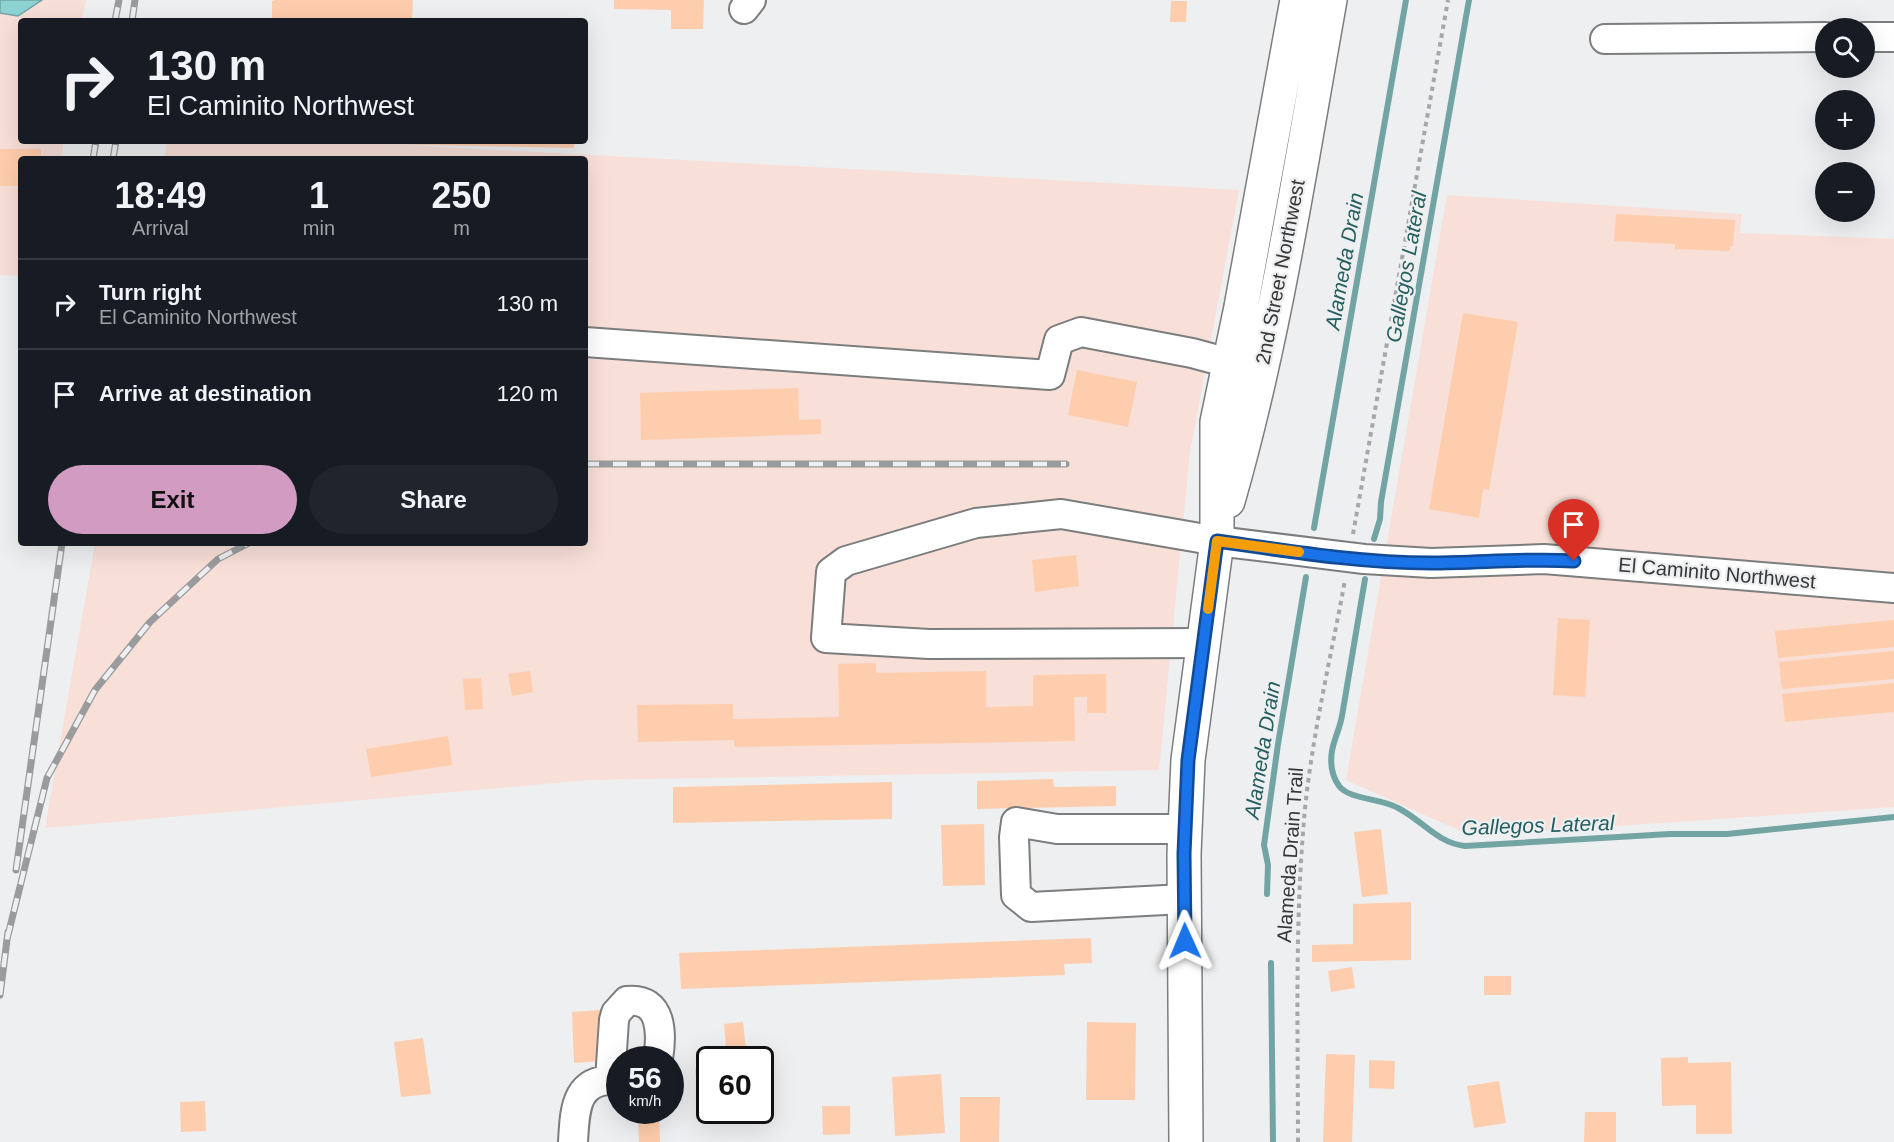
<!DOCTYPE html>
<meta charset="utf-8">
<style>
body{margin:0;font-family:Helvetica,sans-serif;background:#20242c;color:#f1f3f6;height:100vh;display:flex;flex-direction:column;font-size:22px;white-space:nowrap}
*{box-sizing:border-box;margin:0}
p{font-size:20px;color:#9ea1a6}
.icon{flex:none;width:33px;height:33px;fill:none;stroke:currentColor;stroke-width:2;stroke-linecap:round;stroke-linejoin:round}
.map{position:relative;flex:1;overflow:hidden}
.details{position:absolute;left:18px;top:156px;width:570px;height:390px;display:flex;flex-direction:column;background:#171b24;border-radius:6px;box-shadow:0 6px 24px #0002}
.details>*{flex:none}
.top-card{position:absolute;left:18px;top:18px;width:570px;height:126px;border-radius:6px;box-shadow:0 6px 24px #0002;background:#171b24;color:#f1f3f6;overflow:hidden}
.buttons{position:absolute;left:1815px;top:18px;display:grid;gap:12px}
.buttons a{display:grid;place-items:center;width:60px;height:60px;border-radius:50%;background:#171b24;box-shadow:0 6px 24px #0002;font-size:30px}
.speed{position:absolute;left:606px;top:1046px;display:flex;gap:12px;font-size:30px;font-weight:700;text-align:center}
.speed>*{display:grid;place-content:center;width:78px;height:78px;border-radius:50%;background:#171b24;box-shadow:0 6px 24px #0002;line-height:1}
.speed small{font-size:15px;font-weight:400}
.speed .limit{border:3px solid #111;border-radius:9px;background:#fff;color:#111}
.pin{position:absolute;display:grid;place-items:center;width:51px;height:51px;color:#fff;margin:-62px -26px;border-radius:50% 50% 50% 0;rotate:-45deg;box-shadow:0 0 6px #0007}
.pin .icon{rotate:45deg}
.me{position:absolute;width:66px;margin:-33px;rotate:359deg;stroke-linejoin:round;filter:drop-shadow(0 0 4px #0008)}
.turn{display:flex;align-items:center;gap:21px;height:126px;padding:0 30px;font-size:27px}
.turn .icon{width:78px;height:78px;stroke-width:2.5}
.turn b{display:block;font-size:42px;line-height:51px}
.eta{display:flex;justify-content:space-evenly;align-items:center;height:102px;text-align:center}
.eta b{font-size:36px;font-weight:700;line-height:42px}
.button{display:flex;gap:12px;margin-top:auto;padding:12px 30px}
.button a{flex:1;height:69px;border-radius:36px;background:#d29bc1;color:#111;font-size:24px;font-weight:700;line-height:69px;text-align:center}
.button a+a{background:#20242c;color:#f1f3f6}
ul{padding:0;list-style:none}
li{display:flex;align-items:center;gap:18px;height:90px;padding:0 30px;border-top:2px solid #363941}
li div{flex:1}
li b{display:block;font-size:22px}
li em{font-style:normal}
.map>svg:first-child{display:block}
</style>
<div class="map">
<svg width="1894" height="1142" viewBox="0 0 1894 1142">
<rect width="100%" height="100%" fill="#eeeff1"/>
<path fill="#f8dfd7" d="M 0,0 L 86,0 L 82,21 L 21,21 L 21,141 L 64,141 L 61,159 L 21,159 L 21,276 L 0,275 Z
M 167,141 L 331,141 L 1239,190 L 1190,452 L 1159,770 L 589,780 L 45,828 L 95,543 L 585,543 L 585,159 L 164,159 Z
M 1447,195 L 1742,214 L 1740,233 L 1894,239 L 1894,807 L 1472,836 L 1346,780 Z"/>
<path fill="#8dd3d3" stroke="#73a4a4" stroke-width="1.5" d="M 0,0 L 42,0 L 18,16 L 0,13 Z"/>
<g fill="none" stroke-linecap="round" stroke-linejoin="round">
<path stroke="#73a4a4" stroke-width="6" d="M 1314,528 L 1406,0
M 1374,539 L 1380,519 L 1381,502 L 1469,0
M 1365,579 C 1357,625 1350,670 1342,716 C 1340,728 1334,739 1332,751 C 1330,763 1332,776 1339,786 C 1350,800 1381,798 1398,808 C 1422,820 1437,843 1465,846 L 1670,834 L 1727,834 L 1894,817
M 1267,894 L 1268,865 L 1264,845 L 1278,744 L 1306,577
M 1271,963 L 1273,1142"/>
</g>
<path fill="#fecdad" d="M 275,0 L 413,0 L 412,21 L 272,21 L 272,1 Z
M 614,0 L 704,0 L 703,29 L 671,29 L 671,10 L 614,9 Z
M 1171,1 L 1187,1 L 1186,22 L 1170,22 Z
M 340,141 L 574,141 L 574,148 L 340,143 Z
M 0,149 L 41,149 L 41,159 L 21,159 L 21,186 L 0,186 Z
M 1616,214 L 1735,220 L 1733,246 L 1730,246 L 1730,251 L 1675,249 L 1675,244 L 1614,241 Z
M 1463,313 L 1518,322 L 1489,490 L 1483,489 L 1479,518 L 1429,509 Z
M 1077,370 L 1137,382 L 1128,427 L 1068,415 Z
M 798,388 L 799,420 L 821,419 L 821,434 L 641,440 L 640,393 Z
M 1076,555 L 1079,586 L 1035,592 L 1032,560 Z
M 1558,618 L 1590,620 L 1585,697 L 1553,695 Z
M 1894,620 L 1894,647 L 1778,658 L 1775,631 Z
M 1894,651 L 1894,679 L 1782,689 L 1779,662 Z
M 876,663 L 876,673 L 986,671 L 986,707 L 1033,706 L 1033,675 L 1106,674 L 1106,713 L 1087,713 L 1087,697 L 1074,697 L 1075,741 L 734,747 L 734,740 L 638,742 L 637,705 L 733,704 L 733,719 L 839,717 L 838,664 Z
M 530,671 L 533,692 L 512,696 L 508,674 Z
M 481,678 L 483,709 L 465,710 L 463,679 Z
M 1894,683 L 1894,712 L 1785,722 L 1782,694 Z
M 448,736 L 452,765 L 371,777 L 366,749 Z
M 1053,779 L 1054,787 L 1116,786 L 1116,806 L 977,809 L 977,781 Z
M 892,782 L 892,819 L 673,823 L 673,787 Z
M 984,824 L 985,885 L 943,886 L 941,825 Z
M 1381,829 L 1388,894 L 1362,897 L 1354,832 Z
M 1411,902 L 1411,960 L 1312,962 L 1312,945 L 1353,944 L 1353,904 Z
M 1091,938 L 1092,963 L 1064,964 L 1065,975 L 681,989 L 679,953 Z
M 1352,967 L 1355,988 L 1331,992 L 1328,971 Z
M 1484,976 L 1511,976 L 1511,995 L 1484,995 Z
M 600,1010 L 602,1061 L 574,1063 L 572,1012 Z
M 743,1022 L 747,1059 L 727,1059 L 724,1024 Z
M 1087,1022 L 1136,1023 L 1135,1100 L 1086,1100 Z
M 423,1038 L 431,1094 L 401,1097 L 394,1042 Z
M 1326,1054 L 1355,1055 L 1352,1142 L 1323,1142 Z
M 1688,1057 L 1688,1063 L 1731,1062 L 1732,1134 L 1696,1134 L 1696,1105 L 1662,1106 L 1661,1058 Z
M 1369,1060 L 1395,1061 L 1394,1089 L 1369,1088 Z
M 710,1067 L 710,1091 L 698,1093 L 695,1069 Z
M 760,1067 L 764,1067 L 766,1094 L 760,1094 Z
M 941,1074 L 945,1133 L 895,1136 L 892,1077 Z
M 1499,1081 L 1506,1123 L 1474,1128 L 1467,1086 Z
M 960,1097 L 1000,1097 L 999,1142 L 960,1142 Z
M 205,1101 L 206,1131 L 181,1132 L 180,1102 Z
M 822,1106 L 850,1106 L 850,1134 L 823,1135 Z
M 1585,1112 L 1616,1112 L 1616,1142 L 1584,1142 Z
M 659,1114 L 660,1142 L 639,1142 L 638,1115 Z"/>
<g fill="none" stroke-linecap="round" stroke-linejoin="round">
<defs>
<path id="minor" d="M 744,9 L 751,0
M 1864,37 L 1894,37
M 1605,39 L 1826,37
M 585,342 L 1050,375 L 1059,340 L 1081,332 L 1192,353 L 1229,363 L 1252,364
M 1203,643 L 929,644 L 826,638 L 831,572 L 846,561 L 976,523 L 1061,514 L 1217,541 L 1364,559 L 1431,563 L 1544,559 L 1894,588
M 1184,899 L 1031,907 L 1016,895 L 1014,837 L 1016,822 L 1057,829 L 1185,829
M 610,1080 L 614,1020 L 616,1013 L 627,1001 C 663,997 662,1035 658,1059
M 573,1142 C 575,1108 575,1077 620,1080"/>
<path id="major" d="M 1228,501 C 1275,338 1300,167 1330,0
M 1186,1142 L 1184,854 L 1188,760 L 1217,541 L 1217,422 L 1241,307 L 1297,0"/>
</defs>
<use href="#minor" stroke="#7b7d7e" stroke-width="32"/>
<use href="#major" stroke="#7b7d7e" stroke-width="36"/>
<path stroke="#a6a7a9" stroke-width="4" stroke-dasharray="4.5 4.5" stroke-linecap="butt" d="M 1353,534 L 1448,0
M 1298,1142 C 1298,1039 1295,935 1303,832 C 1309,747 1330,663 1345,580"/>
<use href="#minor" stroke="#fff" stroke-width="28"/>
<use href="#major" stroke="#fff" stroke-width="33"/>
<defs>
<path id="rail" d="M 115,21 L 119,0
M 132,21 L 135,0
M 93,159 L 96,141
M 113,159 L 116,141
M 585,464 L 1066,464
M 16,870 L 62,543
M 7,939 L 47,778 L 95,690 L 150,622 L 218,559 L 249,543
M 0,995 L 8,932"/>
</defs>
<use href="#rail" stroke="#9a9b9c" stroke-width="7"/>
<use href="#rail" stroke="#eeeff1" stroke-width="4.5" stroke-dasharray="14" stroke-linecap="butt"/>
</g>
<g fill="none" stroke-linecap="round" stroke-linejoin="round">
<defs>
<path id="route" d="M 1185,941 L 1184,854 L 1188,760 L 1217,541 C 1288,551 1360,563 1431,563 C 1479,563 1526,558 1574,561"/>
</defs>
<use href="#route" stroke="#114b97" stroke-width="15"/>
<use href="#route" stroke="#1a73e8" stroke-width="10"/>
<path stroke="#f59e0b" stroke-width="10" d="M 1208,609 L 1217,541 L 1299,552"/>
</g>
<g text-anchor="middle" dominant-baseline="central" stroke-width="4.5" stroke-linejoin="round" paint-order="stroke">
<g font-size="20" fill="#363737" stroke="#eeeff1">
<text transform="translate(1280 272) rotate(-79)">2nd Street Northwest</text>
<text transform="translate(1717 573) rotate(5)">El Caminito Northwest</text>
<text transform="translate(1290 855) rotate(-86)">Alameda Drain Trail</text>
</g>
<g font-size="21" font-style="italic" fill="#255f60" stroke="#eeeff1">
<text transform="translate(1344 261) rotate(-80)">Alameda Drain</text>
<text transform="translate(1406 267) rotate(-80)">Gallegos Lateral</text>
<text transform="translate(1262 750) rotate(-81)">Alameda Drain</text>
<text transform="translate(1538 825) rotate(-2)">Gallegos Lateral</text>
</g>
</g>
</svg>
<div class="buttons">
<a><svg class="icon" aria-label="search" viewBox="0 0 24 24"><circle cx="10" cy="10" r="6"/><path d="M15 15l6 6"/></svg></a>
<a>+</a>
<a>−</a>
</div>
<div class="speed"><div>56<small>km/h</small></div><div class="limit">60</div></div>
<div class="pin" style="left:1574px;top:561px;background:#d93025"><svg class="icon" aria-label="arrive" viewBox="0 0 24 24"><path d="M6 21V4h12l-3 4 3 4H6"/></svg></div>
<svg class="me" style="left:1185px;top:941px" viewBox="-20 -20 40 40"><path d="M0-17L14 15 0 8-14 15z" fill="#1a73e8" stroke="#fff" stroke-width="4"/></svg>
<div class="top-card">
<div class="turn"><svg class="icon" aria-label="right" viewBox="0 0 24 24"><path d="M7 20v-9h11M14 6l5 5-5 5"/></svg><div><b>130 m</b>El Caminito Northwest</div></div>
</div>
<section class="details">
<div class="eta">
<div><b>18:49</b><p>Arrival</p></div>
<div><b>1</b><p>min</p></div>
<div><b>250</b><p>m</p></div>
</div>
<ul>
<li><svg class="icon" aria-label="right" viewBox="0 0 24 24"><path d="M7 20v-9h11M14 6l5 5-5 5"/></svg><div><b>Turn right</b><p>El Caminito Northwest</p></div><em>130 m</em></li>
<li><svg class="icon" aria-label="arrive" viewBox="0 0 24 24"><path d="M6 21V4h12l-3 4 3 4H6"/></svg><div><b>Arrive at destination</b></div><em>120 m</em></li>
</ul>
<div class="button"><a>Exit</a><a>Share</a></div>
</section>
</div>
